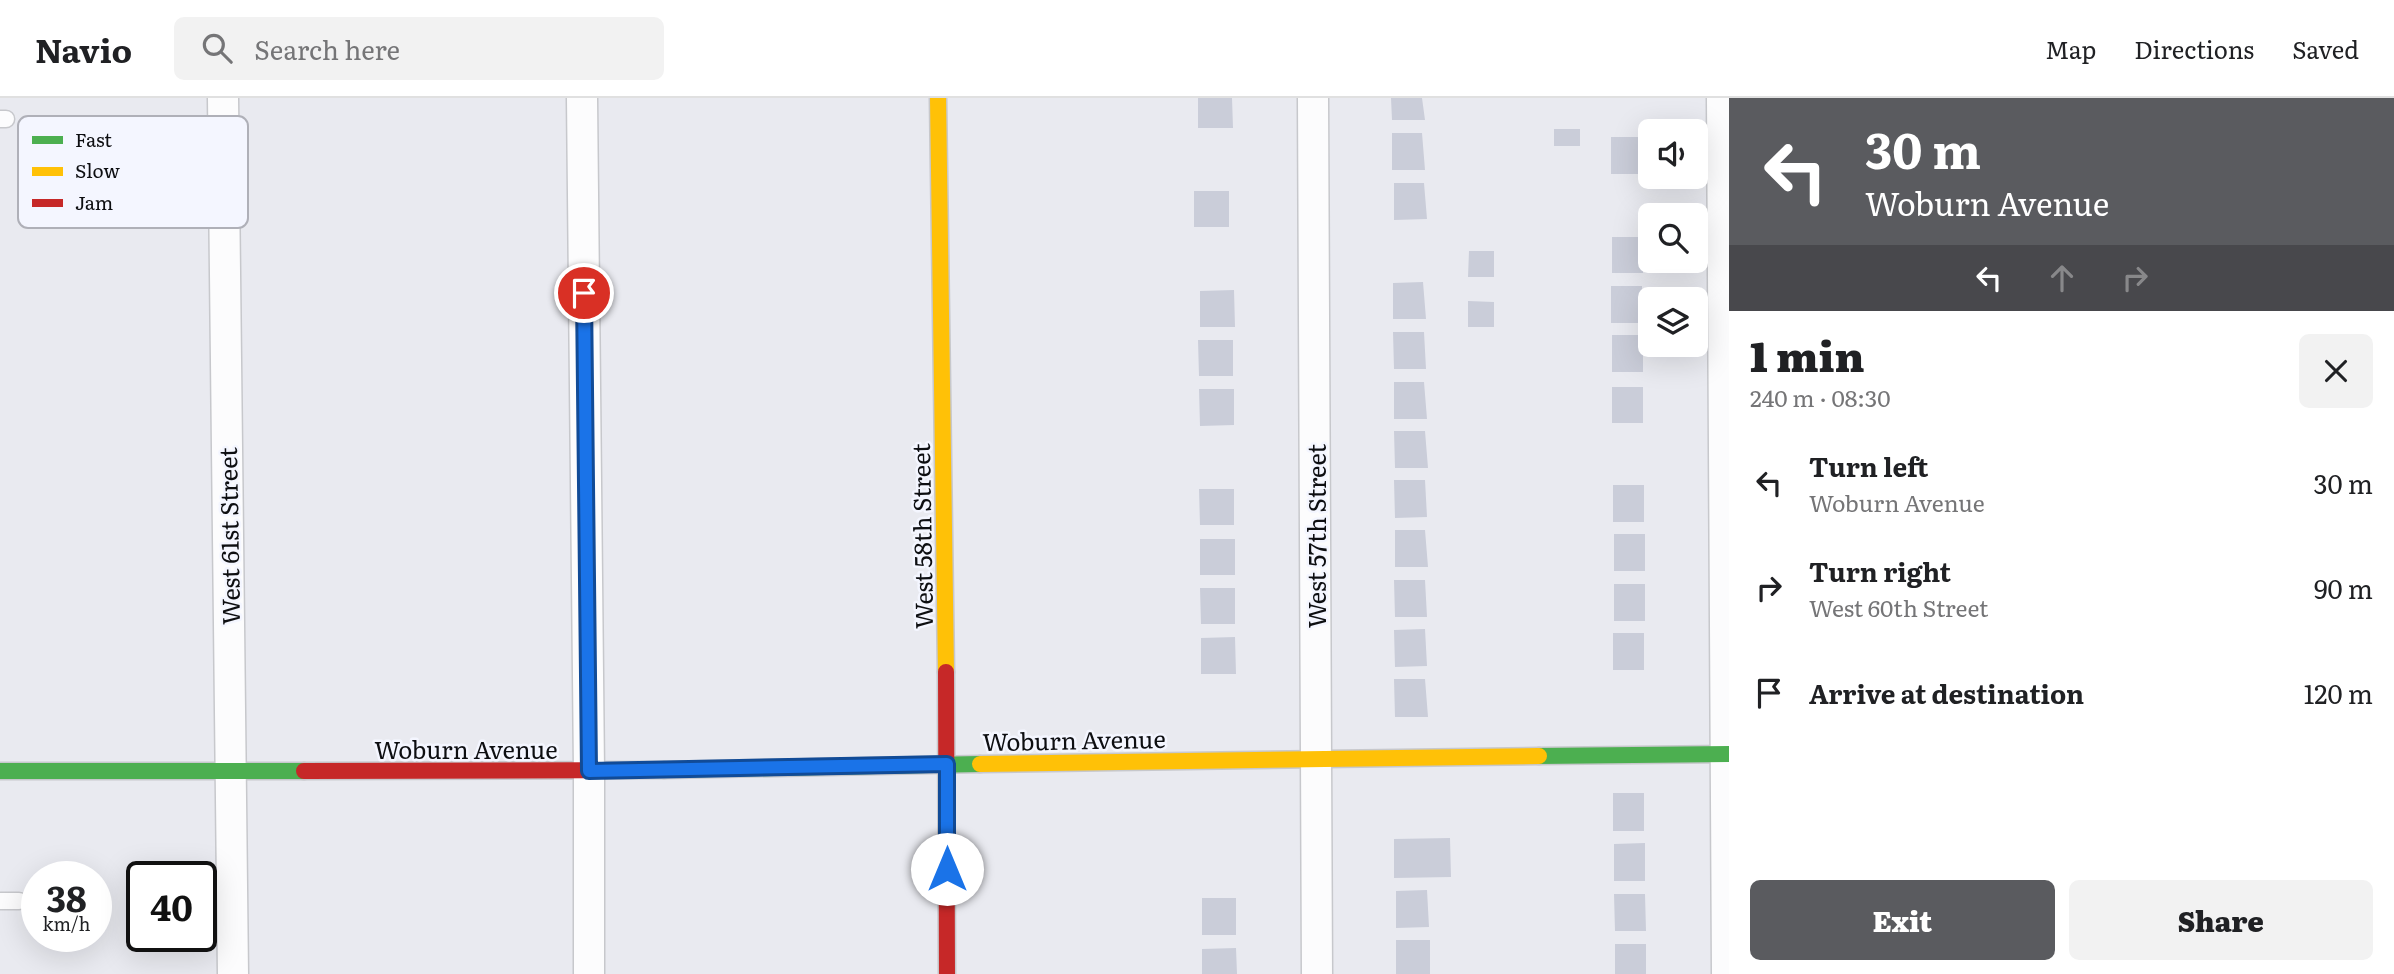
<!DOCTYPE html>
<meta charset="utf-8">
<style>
body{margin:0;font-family:Literata,serif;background:#f2f2f2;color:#202124;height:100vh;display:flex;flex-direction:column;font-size:26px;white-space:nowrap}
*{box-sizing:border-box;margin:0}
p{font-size:23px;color:#757577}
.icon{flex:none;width:38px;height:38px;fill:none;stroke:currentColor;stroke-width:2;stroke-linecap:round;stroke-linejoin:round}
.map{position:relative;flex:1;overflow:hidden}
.panel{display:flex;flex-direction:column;background:#fff;width:665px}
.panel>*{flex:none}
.banner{background:#5a5b5f;color:#fff;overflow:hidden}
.controls{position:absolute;left:1638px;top:21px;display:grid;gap:14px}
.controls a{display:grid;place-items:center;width:70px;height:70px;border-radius:10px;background:#fff;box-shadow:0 7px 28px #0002;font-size:35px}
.speed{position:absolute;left:21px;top:763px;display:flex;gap:14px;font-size:35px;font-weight:700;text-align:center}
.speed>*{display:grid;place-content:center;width:91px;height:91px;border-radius:50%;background:#fff;box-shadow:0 7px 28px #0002;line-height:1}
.speed small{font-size:18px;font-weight:400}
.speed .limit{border:4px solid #111;border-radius:10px;background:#fff;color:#111}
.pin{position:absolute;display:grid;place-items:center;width:60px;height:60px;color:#fff;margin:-30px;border:4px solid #fff;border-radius:50%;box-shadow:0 2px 7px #0007}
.me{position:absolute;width:77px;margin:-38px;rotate:0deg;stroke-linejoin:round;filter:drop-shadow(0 0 5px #0008)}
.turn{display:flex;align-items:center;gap:24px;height:147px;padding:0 21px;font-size:32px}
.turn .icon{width:91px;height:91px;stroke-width:2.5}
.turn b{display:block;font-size:49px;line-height:60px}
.lanes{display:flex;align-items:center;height:66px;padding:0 21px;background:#0003;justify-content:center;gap:35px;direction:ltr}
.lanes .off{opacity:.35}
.round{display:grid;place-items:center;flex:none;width:74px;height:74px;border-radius:10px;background:#f2f2f2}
.head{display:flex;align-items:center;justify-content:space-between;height:119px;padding:0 21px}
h1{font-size:42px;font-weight:800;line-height:52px}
.button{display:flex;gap:14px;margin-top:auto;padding:14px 21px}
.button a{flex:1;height:80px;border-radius:10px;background:#5a5b5f;color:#fff;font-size:28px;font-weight:800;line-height:80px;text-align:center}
.button a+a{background:#f2f2f2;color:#202124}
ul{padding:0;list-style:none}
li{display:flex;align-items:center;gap:21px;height:105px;padding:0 21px}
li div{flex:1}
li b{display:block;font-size:26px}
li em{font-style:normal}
header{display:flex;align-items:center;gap:42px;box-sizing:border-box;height:98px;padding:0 35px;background:#fff;border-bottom:2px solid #e0e0e0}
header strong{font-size:33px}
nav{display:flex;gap:38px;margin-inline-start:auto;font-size:24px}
.search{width:490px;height:63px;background:#f2f2f2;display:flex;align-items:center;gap:18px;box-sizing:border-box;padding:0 24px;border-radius:10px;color:#757577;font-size:26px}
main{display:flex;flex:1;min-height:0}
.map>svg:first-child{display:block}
</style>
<header>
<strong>Navio</strong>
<div class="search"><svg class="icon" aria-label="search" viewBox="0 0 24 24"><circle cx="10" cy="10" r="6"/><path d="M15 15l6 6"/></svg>Search here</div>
<nav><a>Map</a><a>Directions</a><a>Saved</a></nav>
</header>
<main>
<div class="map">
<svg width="1729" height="876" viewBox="0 0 1729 876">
<rect width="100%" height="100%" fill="#e9eaf0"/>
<path fill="#cacdd9" d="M 1198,0 L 1232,0 L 1233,30 L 1198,30 Z
M 1391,0 L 1422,0 L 1425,22 L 1392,22 Z
M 1554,31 L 1580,31 L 1580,48 L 1554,48 Z
M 1392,35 L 1422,35 L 1425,72 L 1392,72 Z
M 1611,39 L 1642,39 L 1642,76 L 1611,76 Z
M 1394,85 L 1424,85 L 1427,121 L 1394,122 Z
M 1194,93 L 1229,93 L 1229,129 L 1194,129 Z
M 1612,139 L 1643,139 L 1643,175 L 1612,175 Z
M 1469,153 L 1494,153 L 1494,179 L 1468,179 Z
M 1423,184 L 1426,221 L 1393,221 L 1393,185 Z
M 1611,188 L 1642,188 L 1642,225 L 1611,225 Z
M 1234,192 L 1235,229 L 1200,229 L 1200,193 Z
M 1468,203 L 1494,204 L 1494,229 L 1468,229 Z
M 1393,234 L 1424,234 L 1426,271 L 1394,271 Z
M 1612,237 L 1643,237 L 1643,274 L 1612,274 Z
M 1198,242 L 1233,242 L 1233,278 L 1199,278 Z
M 1394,284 L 1424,284 L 1427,321 L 1394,321 Z
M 1612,289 L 1643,289 L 1643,325 L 1612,325 Z
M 1199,291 L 1234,291 L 1234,327 L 1200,328 Z
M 1394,333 L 1425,333 L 1428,370 L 1395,370 Z
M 1394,382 L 1425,382 L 1427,419 L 1395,420 Z
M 1613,387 L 1644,387 L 1644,424 L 1613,424 Z
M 1199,391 L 1234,391 L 1234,427 L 1200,427 Z
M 1395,432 L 1425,432 L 1428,469 L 1395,469 Z
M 1614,436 L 1645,436 L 1645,473 L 1614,473 Z
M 1200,441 L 1235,441 L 1235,477 L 1200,477 Z
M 1394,482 L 1425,482 L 1427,519 L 1395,519 Z
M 1614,486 L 1645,486 L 1645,523 L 1614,523 Z
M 1200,490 L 1235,490 L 1235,526 L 1201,526 Z
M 1425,531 L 1427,568 L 1395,569 L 1394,532 Z
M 1613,535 L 1644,535 L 1644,572 L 1613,572 Z
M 1235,539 L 1236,576 L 1201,576 L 1201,540 Z
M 1394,581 L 1425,581 L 1428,619 L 1395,619 Z
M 1613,695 L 1644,695 L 1644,733 L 1613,733 Z
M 1450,740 L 1451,779 L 1394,780 L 1394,741 Z
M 1645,745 L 1645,783 L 1614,783 L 1614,746 Z
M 1427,792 L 1429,829 L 1396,830 L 1396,793 Z
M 1614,796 L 1645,796 L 1646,833 L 1615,833 Z
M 1202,800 L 1236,800 L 1236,837 L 1202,837 Z
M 1396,842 L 1430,842 L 1430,876 L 1396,876 Z
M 1615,846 L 1646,846 L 1646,876 L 1615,876 Z
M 1236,850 L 1237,876 L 1202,876 L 1202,851 Z"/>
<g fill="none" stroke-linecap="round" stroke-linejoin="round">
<defs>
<path id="lane" d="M 0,21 L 6,21
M 0,803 L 19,803"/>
<path id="street" d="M 223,0 L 233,876
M 582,0 L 589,673 L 589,876
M 1313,0 L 1317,876
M 1722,0 L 1727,876"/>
<path id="fast" d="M 1539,658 L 1729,656
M 664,672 L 980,666
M 0,673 L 304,673"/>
<path id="slow" d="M 938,0 L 946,574
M 980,666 L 1539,658"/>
<path id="jam" d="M 946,574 L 947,876
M 304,673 L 664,672"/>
</defs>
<use href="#lane" stroke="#c7c8cc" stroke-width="19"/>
<use href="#street" stroke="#c7c8cc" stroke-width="33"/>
<use href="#fast" stroke="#c7c8cc" stroke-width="19"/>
<use href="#slow" stroke="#c7c8cc" stroke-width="19"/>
<use href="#jam" stroke="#c7c8cc" stroke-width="19"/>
<use href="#lane" stroke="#fcfcfd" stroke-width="16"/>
<use href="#street" stroke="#fcfcfd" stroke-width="30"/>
<use href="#fast" stroke="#4caf50" stroke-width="16"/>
<use href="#slow" stroke="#ffc107" stroke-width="16"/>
<use href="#jam" stroke="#c62828" stroke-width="16"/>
</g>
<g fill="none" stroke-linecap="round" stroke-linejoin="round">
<defs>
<path id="route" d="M 584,195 L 589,673 L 947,666 L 947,771"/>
</defs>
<use href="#route" stroke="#114b97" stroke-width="18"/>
<use href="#route" stroke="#1a73e8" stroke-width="12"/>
</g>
<g text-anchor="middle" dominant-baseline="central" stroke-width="5" stroke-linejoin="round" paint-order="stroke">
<g font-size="24" fill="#0d0e11" stroke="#f4f6ff">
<text transform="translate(228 438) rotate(-91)">West 61st Street</text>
<text transform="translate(921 438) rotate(-91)">West 58th Street</text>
<text transform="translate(1315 438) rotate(-90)">West 57th Street</text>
<text transform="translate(1074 641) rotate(-1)">Woburn Avenue</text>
<text x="466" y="650">Woburn Avenue</text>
</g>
</g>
<rect x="18" y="18" width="230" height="112" rx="10" fill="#f4f6ff" stroke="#afb0b8" stroke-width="2"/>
<rect x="32" y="38" width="31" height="8" fill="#4caf50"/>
<rect x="32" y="69" width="31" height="9" fill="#ffc107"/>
<rect x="32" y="101" width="31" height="8" fill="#c62828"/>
<g font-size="19" fill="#0d0e11">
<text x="75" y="49">Fast</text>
<text x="75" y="80">Slow</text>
<text x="75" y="112">Jam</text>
</g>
</svg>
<div class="controls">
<a><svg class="icon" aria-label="sound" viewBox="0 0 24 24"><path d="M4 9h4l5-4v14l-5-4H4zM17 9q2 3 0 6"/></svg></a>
<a><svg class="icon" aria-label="search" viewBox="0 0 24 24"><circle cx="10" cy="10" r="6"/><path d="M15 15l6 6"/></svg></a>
<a><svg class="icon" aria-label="layers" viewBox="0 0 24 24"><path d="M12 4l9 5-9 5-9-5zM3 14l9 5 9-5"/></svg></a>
</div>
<div class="speed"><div>38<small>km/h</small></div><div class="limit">40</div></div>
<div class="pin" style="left:584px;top:195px;background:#d93025"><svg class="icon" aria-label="arrive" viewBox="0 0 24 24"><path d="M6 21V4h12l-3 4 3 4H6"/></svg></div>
<svg class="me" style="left:947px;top:771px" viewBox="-20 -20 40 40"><circle r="19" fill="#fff"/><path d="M0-13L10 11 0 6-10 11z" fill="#1a73e8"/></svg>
</div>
<section class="panel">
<div class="banner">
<div class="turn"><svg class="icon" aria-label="left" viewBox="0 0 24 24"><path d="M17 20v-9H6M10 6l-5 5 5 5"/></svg><div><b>30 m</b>Woburn Avenue</div></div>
<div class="lanes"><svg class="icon" aria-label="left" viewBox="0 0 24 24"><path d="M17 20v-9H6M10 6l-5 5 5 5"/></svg><svg class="icon off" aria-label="ahead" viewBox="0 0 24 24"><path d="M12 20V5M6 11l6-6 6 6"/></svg><svg class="icon off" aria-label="right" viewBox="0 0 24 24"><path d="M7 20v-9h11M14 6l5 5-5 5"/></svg></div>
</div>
<div class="head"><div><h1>1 min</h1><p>240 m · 08:30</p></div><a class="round"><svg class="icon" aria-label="close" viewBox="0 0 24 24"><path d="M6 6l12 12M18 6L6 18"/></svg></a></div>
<ul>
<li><svg class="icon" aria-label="left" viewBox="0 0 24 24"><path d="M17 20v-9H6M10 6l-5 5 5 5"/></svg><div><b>Turn left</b><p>Woburn Avenue</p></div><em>30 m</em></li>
<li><svg class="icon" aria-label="right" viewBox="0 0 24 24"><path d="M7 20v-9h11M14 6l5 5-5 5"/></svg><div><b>Turn right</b><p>West 60th Street</p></div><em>90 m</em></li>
<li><svg class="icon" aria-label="arrive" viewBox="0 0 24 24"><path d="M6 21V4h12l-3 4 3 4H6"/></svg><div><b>Arrive at destination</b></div><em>120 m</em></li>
</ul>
<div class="button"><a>Exit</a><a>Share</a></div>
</section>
</main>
